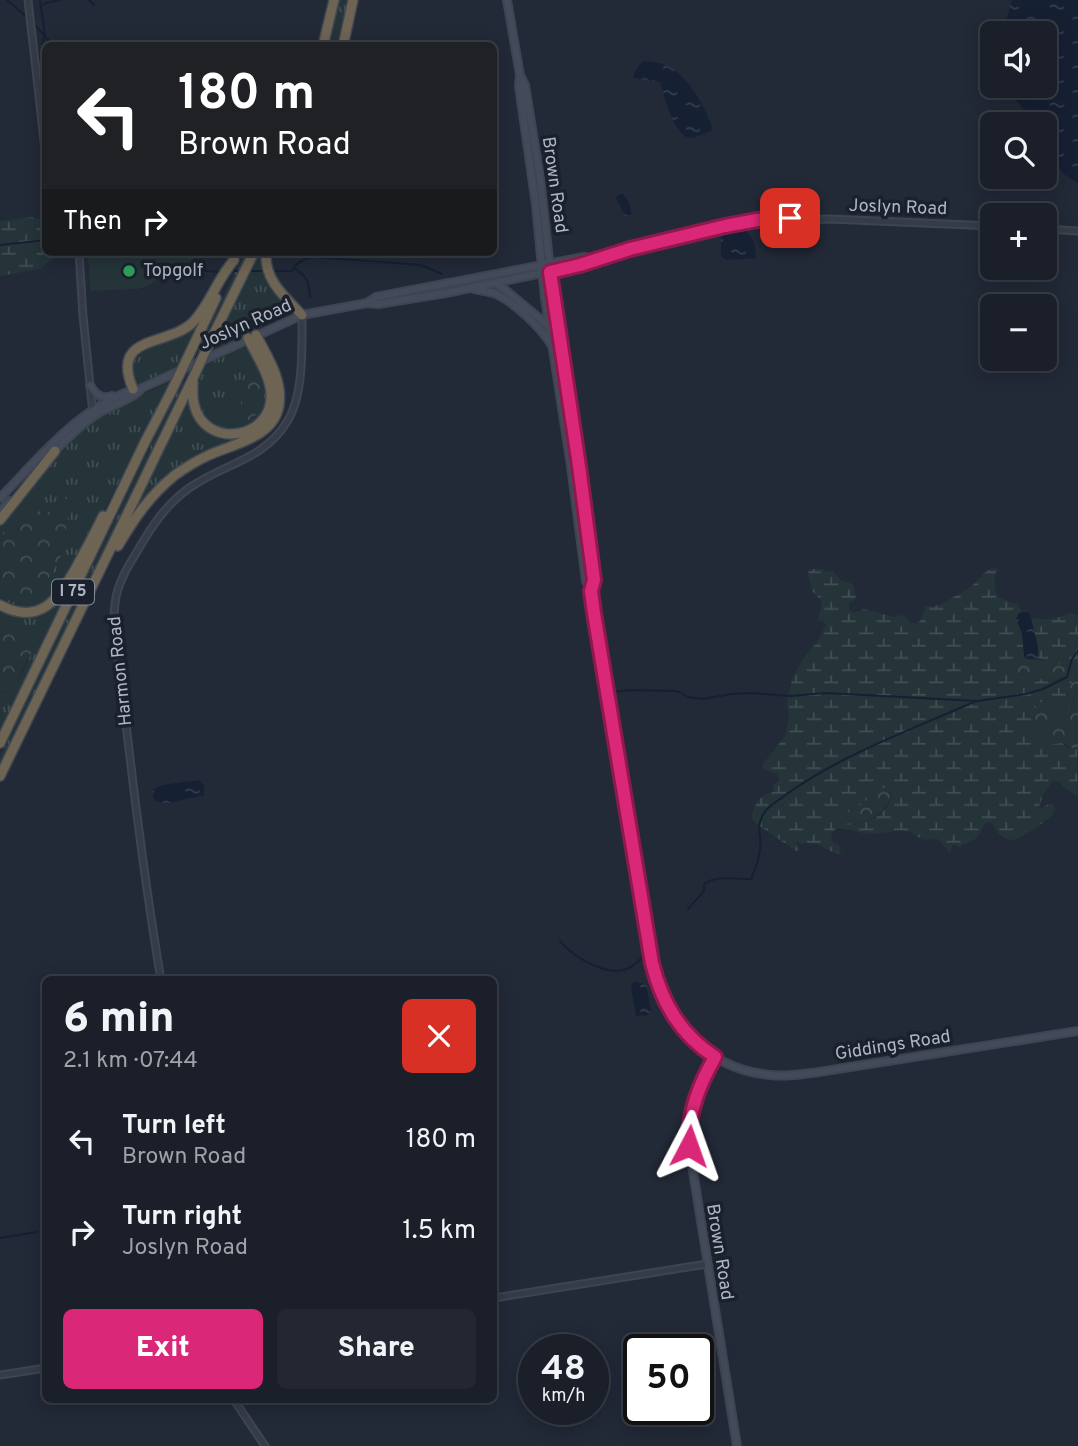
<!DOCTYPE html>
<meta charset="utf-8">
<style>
body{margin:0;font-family:Overpass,sans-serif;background:#232731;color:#f1f3f6;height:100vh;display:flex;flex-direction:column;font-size:26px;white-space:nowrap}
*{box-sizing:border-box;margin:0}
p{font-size:23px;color:#9fa2a8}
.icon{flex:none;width:38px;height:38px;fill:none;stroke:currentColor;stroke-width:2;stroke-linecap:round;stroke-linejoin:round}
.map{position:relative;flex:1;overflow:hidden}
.details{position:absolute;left:42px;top:976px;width:455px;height:427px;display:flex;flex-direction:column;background:#1a1f29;border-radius:10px;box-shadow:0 4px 18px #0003,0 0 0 2px #383d46}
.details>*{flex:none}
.banner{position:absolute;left:42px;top:42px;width:455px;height:214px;border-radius:10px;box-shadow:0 4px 18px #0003,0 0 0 2px #383d46;background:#202124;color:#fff;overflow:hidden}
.fabs{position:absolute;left:980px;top:21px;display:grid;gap:14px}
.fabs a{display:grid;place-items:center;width:77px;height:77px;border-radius:10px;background:#1a1f29;box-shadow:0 4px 18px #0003,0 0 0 2px #383d46;font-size:35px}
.speed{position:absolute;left:518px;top:1334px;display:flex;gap:14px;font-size:35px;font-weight:700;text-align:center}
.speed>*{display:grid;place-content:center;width:91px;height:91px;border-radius:50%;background:#1a1f29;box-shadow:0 4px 18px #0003,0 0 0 2px #383d46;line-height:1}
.speed small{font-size:18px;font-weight:400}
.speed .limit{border:4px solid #111;border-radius:10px;background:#fff;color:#111}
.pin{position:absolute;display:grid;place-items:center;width:60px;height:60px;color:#fff;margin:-30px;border-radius:14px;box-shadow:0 4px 10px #0006}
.me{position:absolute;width:77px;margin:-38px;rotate:4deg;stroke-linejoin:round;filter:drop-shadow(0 0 5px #0008)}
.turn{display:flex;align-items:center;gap:24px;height:147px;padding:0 21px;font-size:32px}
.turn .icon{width:91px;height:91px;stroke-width:2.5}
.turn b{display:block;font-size:49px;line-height:60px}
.then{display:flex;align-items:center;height:66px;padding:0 21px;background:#0003;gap:14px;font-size:26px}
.round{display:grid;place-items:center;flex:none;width:74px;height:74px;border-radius:10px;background:#232731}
.summary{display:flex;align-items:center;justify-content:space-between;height:119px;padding:0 21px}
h1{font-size:42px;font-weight:800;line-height:52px}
.primary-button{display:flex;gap:14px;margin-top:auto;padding:14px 21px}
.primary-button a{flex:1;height:80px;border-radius:10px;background:#db2777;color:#fff;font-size:28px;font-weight:800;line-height:80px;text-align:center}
.primary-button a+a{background:#232731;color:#f1f3f6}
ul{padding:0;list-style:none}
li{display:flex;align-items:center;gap:21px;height:91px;padding:0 21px}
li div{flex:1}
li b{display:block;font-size:26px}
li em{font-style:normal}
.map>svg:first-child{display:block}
</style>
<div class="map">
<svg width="1078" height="1446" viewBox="0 0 1078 1446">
<defs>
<pattern id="grass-tufts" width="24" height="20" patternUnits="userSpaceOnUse" patternTransform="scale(1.75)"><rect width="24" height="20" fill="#243438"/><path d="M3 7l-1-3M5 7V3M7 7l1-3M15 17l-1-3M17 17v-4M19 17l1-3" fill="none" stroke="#414f53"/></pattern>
<pattern id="forest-crowns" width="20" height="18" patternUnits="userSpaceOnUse" patternTransform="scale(1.75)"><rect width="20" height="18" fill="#243438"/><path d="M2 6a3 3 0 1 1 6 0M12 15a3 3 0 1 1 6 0" fill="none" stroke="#414f53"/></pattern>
<pattern id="wetland-marsh" width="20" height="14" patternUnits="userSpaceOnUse" patternTransform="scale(1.75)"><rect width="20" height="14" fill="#243438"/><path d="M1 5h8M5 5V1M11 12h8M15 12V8" fill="none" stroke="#414f53"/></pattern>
<pattern id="water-ripples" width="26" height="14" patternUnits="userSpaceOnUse" patternTransform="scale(1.75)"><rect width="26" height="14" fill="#162033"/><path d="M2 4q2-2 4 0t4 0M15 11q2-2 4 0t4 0" fill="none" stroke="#353e4f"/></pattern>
</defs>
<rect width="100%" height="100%" fill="#222937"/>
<path fill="url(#grass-tufts)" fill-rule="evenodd" d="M 339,0 L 349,0 L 338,45 L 328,46 Z
M 245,252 L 248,252 L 201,349 L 196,352 Z
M 260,252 L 264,252 L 264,256 L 292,310 L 247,335 L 212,351 Z
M 202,316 L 179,366 L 136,386 L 130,372 L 134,355 Z
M 243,348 L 248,348 L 251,350 C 256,360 267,380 268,391 C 275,442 186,445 197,385 C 198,378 202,372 205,365 ZM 253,362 L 263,389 L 231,421 L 231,413 L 241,403 L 241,394 L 245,385 L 246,379 L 242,364 Z
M 262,354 L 276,392 L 275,405 L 267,422 L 252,434 L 206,454 L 133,515 L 190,395 L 201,422 L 238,435 L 271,408 L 260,355 Z
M 173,380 L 65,583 C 54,596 41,611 22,609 C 15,608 7,604 0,602 L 0,577 L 2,581 L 32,599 L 38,596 L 44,590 L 51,571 L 63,552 L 70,502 L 68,498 L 53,506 L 49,512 L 44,514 L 26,506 L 0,540 L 0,524 L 77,433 L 114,408 Z
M 186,381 L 0,765 L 0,756 L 181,383 Z
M 86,555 L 0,734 L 0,691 L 2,693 C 20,688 23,668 32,653 L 0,635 L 0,664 L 0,607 L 44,610 Z"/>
<path fill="url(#forest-crowns)" d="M 245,357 L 248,357 C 263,371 273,411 247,421 C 241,423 237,423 231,421 C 228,411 237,410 241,403 L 241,394 L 245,385 L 246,379 L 242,364 Z
M 64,496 L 68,498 L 70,502 L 63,552 C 60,559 55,564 52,571 C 47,580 46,592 35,598 C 22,604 5,592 1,579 C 0,573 0,548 0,541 C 2,534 20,514 26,506 L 30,504 L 34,506 L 40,512 L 49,512 L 57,499 Z
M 14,627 C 30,629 38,641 30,656 C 28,659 26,662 24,666 C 19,676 16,698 0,691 L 0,635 L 1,631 L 5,628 Z
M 1016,658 L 1053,661 L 1070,667 L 1078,667 L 1078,751 L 1063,743 L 1046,745 L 1034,742 L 1032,739 C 1034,729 1033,710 1038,703 L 1050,702 L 1066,711 L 1071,707 L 1075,699 L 1065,694 L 1069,685 L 1067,676 L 1047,681 L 1038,679 L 1031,684 L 1025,680 L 1026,675 L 1023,673 L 1019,676 C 1012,674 1009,666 1012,659 Z
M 880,789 L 887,789 L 891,794 C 888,814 861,828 842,824 L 841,818 L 843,815 L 861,805 L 877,790 Z"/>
<path fill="url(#wetland-marsh)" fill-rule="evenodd" d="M 33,217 L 45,221 L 46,252 L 58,252 L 58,254 L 40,269 L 0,276 L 0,221 Z
M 993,568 L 999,569 C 992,577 994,589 998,597 L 1018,605 L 1022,612 L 1019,613 L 1016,619 L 1022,633 L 1025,658 L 1016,658 L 1012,659 C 1009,666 1012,674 1019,676 L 1025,673 L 1026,680 L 1031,684 L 1040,679 L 1048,681 L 1068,676 L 1071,679 L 1072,684 L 1065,694 L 1068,697 L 1074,697 L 1075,699 L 1068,710 L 1066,711 C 1056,706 1047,697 1036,705 L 1032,739 C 1040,746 1052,745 1062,743 L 1065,746 L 1077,750 L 1078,797 L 1062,786 L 1060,782 L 1053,781 L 1043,795 L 1039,807 L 1040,809 L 1048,804 L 1053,804 L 1055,810 L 1054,813 C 1049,820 1017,842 1009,840 C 1002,838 995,831 993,824 L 988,822 C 982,826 983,829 979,835 C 975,841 966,843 960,847 L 953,844 L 950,853 L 938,839 L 923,840 C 899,822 895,835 870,834 C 859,833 849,829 837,828 L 831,833 L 833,843 L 838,844 L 841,848 L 840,854 C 823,851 823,841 800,844 L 798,841 L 796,843 L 800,850 L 796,851 L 755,823 L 751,818 C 756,801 758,796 775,791 L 772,785 L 779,781 L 777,774 L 763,769 L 762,765 L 785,736 L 789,716 L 787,701 L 793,676 L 805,656 L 818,641 L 826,624 L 823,621 L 818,620 L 822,604 L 819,598 L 812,591 L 808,575 L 809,569 L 823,569 L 826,572 L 833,571 L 840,580 L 853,584 L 856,598 L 852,602 L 849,602 L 849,610 C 856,615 857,611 864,609 L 894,617 L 899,615 L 905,616 L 910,623 L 917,623 L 920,621 L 926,606 C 943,607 944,602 957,595 C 964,591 970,588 976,582 C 984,574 981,574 993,568 ZM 885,788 L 891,792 C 893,814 861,828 842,824 L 841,818 L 843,815 L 861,805 L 877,790 Z
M 1069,613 L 1078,615 L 1078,667 C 1066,668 1051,660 1038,658 L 1038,647 L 1031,618 C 1047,620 1055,620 1069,613 Z"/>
<path fill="#243438" d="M 85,252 L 202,252 L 193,266 L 177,264 L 148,286 L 138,289 L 90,291 L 89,265 Z"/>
<path fill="url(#water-ripples)" d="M 1012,0 L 1078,0 L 1078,183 L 1065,175 L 1051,160 L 1045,160 L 1048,153 L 1045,146 L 1045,124 L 1031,124 L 1021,105 L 1008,95 L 1003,86 L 1045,86 L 1045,33 L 1006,33 L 1005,25 Z
M 644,61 C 652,62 664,63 671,68 C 690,80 704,105 712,126 L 711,131 C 705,133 694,139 689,138 C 674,135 664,95 660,82 L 634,78 C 633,71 639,65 644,61 Z
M 619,194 L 623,194 L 629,202 L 632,215 L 625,216 L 616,198 Z
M 743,228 C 753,236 756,245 756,258 L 726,260 L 721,256 L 721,237 L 731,229 Z
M 1025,612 L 1029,613 L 1031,618 L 1038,647 L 1038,658 L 1028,659 L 1024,656 L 1022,633 L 1016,619 L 1019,613 Z
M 200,780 L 204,786 L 204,795 L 164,804 L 154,800 L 152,790 L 162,785 Z
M 634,982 L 643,983 L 646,985 L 651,1010 L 649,1015 L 636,1016 L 631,986 Z"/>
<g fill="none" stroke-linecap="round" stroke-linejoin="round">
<path stroke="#162033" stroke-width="2" d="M 7,0 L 29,19
M 40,0 L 45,35 L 42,44 L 46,47
M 89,0 L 94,5
M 41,6 L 46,3 L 60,0
M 33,23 L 54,46
M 0,245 L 46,240
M 295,269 C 307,275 309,284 310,297
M 194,270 L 221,272
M 235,271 L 239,271
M 250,271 L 264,271
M 273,271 L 292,271 C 296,263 304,258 314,257 L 421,265 L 442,274
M 613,692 L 629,690 L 675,691 L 679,692 L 688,697 L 703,699 L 731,694 L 753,693 L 790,696 L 826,693 L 977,701 L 1026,694 L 1043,689 L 1067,677 L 1072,659 L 1078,651
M 688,909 L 704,891 L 704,884 C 717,874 736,880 751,879 C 755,870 759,860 760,849 C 763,834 754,831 764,813 C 768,806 778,801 784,796 C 842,754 911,730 976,701
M 560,941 C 572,956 604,975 623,970 C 633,968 639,961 645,954
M 0,1238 L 37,1232"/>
<defs>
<path id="tertiary" d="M 28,0 L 46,158
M 1045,229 L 1078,231
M 79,252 L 83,316 L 93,414
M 597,259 L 703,231 L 757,220 L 830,219 L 992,226
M 161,980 C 141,861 128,741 114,621 C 114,610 115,599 118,589 C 122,577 128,566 135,555 C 151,527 168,500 197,483 C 231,462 267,457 288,420 C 304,393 302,346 302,315
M 494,1298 L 707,1264
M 0,1375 L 46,1368
M 234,1400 L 265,1446"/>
<path id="secondary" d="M 507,0 L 520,75 L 519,86 L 536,205 L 545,298 L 571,466 L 586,581 L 591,591 L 652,963 C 665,1022 707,1069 770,1075 C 786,1077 803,1074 819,1072 L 1078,1031
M 521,77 L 525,85 L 540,178 L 553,296 L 579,466 L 594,580 L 591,591
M 497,283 L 551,328
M 474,289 C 481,291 489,291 496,294 C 513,301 541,328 551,344
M 367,303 L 376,297 L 584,257 L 595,259
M 90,385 C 95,394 101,400 112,396
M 53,453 C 67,438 81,424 99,413 C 111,405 133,399 142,388 L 302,315 L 367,303 L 378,304 L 446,293 L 580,265 L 597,259
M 0,498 C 39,458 80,406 136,389
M 0,512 L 10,501
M 715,1057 C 699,1085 688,1112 689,1146 L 737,1446"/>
<path id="motorway" d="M 323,46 L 334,0
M 343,46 L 353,0
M 266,252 C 264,280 284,296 302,315
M 206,350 L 254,252
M 186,361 L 216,298
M 193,382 C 193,389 192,396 194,404 C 204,450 273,440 271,394 C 270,375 256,355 248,338
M 133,389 C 109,332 171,348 195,320 C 211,302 218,278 234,260
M 0,520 L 55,451
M 118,546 C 134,519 150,495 175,475 C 185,468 196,461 207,456 C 232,444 274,438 279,405 C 283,380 267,356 256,335
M 0,605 C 41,627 60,597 77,566 C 86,549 95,533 103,516
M 0,743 L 145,442 L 172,390
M 0,776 C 66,642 130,508 195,374"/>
</defs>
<use href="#tertiary" stroke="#3e4551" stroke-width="9"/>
<use href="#secondary" stroke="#3e4551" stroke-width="10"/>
<use href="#motorway" stroke="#404652" stroke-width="12"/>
<use href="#tertiary" stroke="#353c47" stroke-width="5"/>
<use href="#secondary" stroke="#434b5a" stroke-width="6"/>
<use href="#motorway" stroke="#6d6453" stroke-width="9"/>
<defs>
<path id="motorway-bridge" d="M 195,374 L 206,350
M 172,390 L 186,361"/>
</defs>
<use href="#motorway-bridge" stroke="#404652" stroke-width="12" stroke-linecap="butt"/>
<use href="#motorway-bridge" stroke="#6d6453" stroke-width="9"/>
</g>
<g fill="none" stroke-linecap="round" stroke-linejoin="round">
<defs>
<path id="route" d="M 689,1146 C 688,1112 699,1085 715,1057 C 680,1034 662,1003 652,963 L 594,613 L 591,591 L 594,580 L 579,466 L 550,272 L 580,265 L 630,249 L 725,226 L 757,220 L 790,218"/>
</defs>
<use href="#route" stroke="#8e194d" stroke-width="18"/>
<use href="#route" stroke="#db2777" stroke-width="12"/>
</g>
<circle fill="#2e9e5b" stroke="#1b212c" stroke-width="2.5" cx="129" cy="271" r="7"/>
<g text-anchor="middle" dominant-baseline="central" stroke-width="7" stroke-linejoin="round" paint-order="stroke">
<rect fill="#1b212c" stroke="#838996" stroke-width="2" x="52" y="579.5" width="42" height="25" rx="5"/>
<g font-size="16" font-weight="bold" fill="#b0b6c4">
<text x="73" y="592">I 75</text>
</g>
<g font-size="18" fill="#b0b6c4" stroke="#1b212c">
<text transform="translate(554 185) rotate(82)">Brown Road</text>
<text transform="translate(898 208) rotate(2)">Joslyn Road</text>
<text transform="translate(246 325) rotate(-24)">Joslyn Road</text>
<text transform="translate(121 671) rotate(-96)">Harmon Road</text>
<text transform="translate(893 1046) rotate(-9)">Giddings Road</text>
<text transform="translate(719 1252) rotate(81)">Brown Road</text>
</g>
<g font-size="18" fill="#b0b6c4" stroke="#1b212c" text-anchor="start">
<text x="143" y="271">Topgolf</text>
</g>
</g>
</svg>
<div class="fabs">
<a><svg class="icon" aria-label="sound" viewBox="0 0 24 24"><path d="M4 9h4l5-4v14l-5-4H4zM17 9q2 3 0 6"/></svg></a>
<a><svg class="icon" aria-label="search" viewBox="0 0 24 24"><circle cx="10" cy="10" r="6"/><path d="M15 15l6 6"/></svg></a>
<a>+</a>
<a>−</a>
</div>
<div class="speed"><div>48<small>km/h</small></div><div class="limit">50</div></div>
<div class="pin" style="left:790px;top:218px;background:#d93025"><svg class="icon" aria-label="arrive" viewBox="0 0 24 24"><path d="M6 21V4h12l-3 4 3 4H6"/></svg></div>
<svg class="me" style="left:689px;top:1146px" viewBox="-20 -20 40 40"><path d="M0-17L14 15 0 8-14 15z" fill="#db2777" stroke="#fff" stroke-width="4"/></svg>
<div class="banner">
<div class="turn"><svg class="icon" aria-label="left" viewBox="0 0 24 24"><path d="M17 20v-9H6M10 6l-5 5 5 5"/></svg><div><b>180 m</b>Brown Road</div></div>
<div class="then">Then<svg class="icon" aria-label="right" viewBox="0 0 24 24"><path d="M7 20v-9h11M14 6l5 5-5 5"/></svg></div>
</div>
<section class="details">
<div class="summary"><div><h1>6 min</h1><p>2.1 km · 07:44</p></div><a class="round" style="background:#d93025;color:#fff"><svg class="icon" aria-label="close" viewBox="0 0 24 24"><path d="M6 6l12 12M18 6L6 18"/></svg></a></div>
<ul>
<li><svg class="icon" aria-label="left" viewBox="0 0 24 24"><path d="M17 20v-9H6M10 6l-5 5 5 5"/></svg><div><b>Turn left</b><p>Brown Road</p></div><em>180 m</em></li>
<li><svg class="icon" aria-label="right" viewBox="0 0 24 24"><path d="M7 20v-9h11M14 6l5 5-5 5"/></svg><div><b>Turn right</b><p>Joslyn Road</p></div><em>1.5 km</em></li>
</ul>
<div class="primary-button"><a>Exit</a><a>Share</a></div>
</section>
</div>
